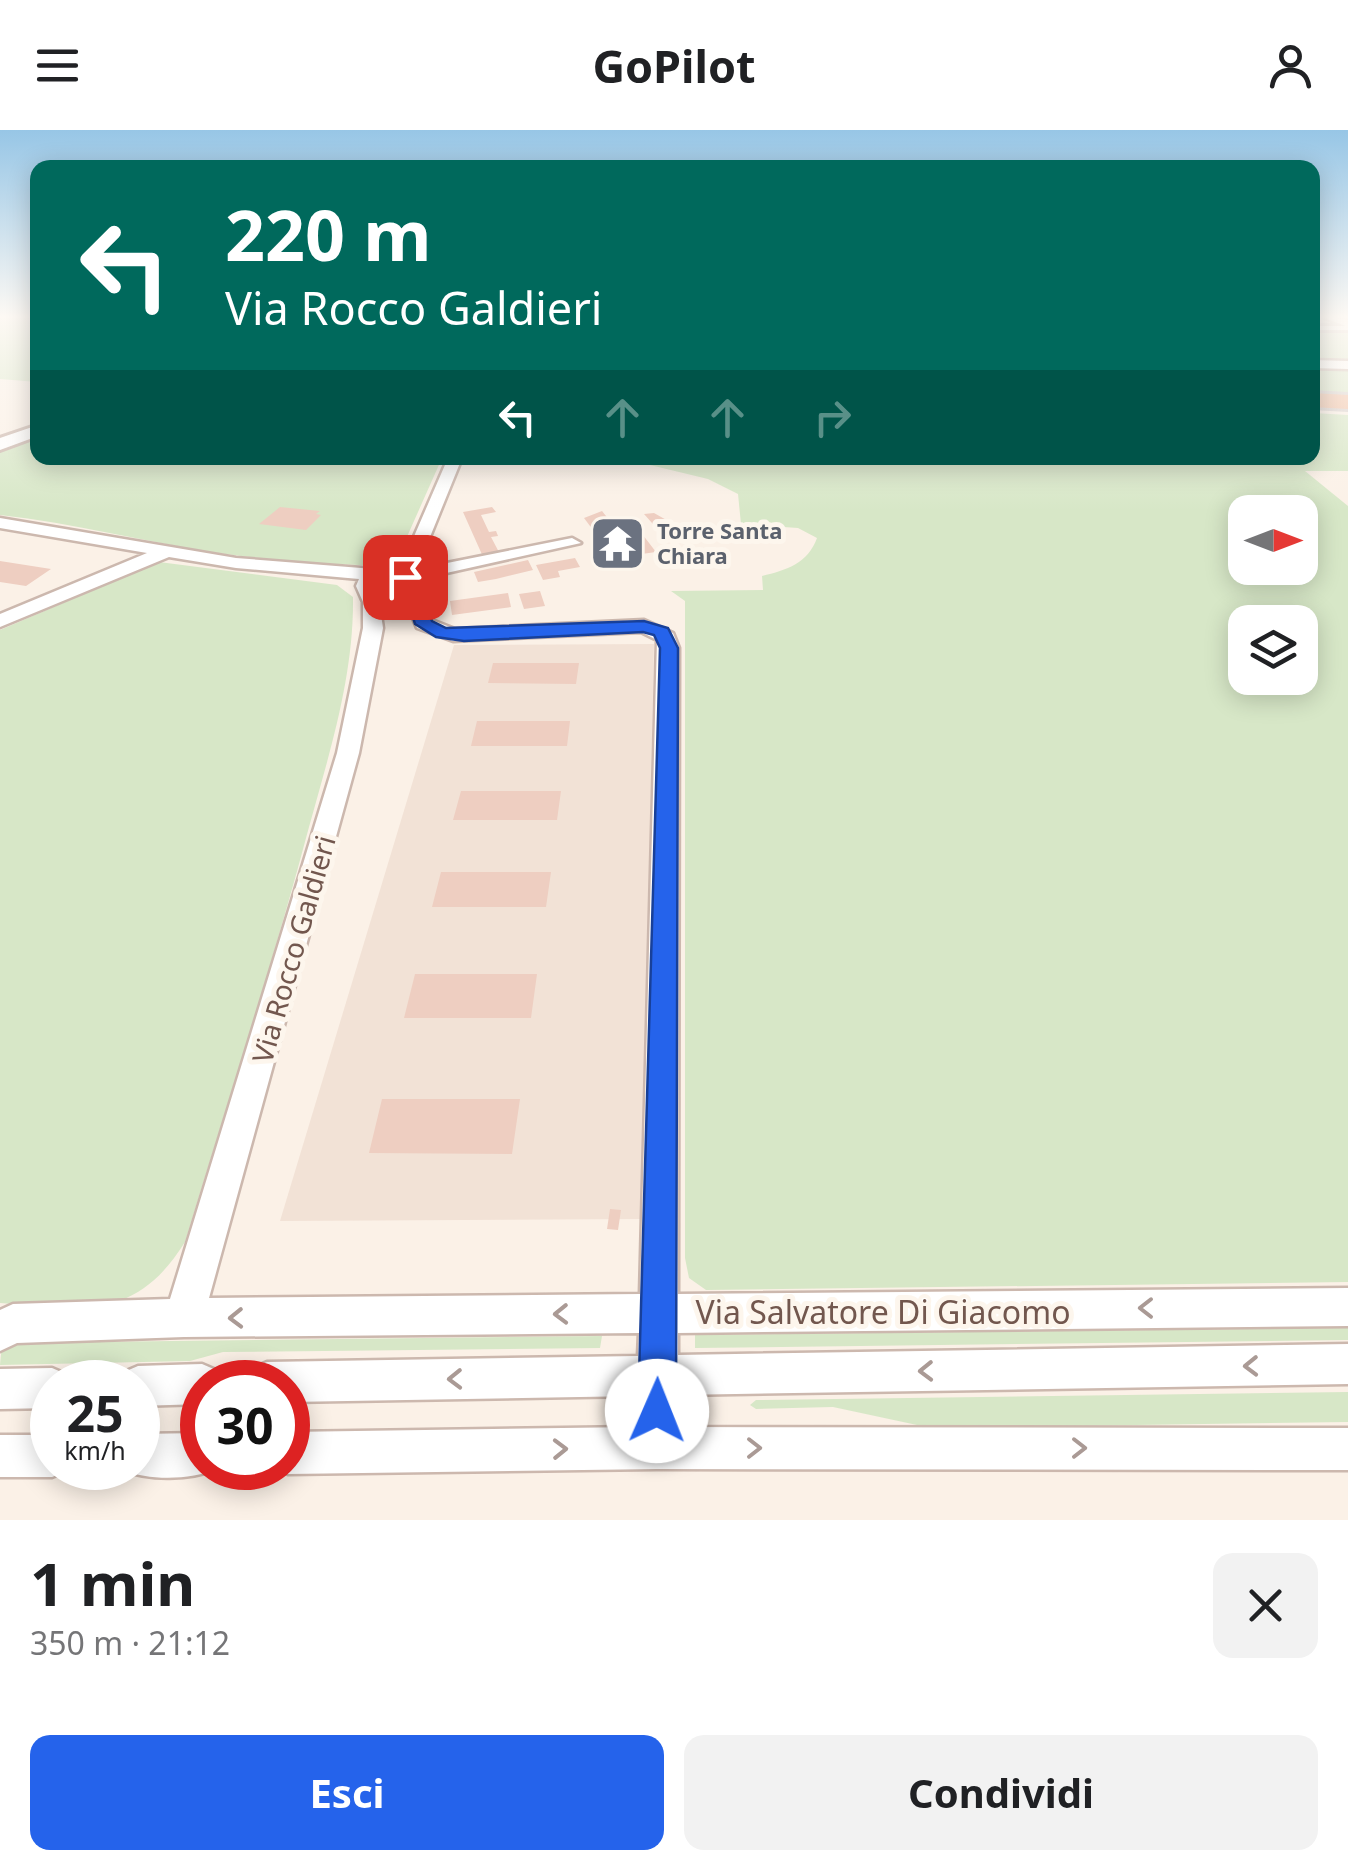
<!DOCTYPE html>
<html lang="it">
<meta charset="utf-8">
<style>
body{margin:0;font-family:"Noto Sans",sans-serif;background:#f2f2f2;color:#202124;height:100vh;display:flex;flex-direction:column;font-size:38px;white-space:nowrap}
*{box-sizing:border-box;margin:0}
p{font-size:32px;color:#757577}
.icon{flex:none;width:55px;height:55px;fill:none;stroke:currentColor;stroke-width:2;stroke-linecap:round;stroke-linejoin:round}
.map{position:relative;height:1390px;overflow:hidden}
.drawer{display:flex;flex-direction:column;background:#fff;flex:1}
.drawer>*{flex:none}
.banner{position:absolute;left:30px;top:30px;width:1290px;height:305px;border-radius:20px;box-shadow:0 5px 25px #0003;background:#00695c;color:#fff;overflow:hidden}
.needle{width:65px;rotate:90deg}
.buttons{position:absolute;left:1228px;top:365px;display:grid;gap:20px}
.buttons a{display:grid;place-items:center;width:90px;height:90px;border-radius:20px;background:#fff;box-shadow:0 5px 25px #0003;font-size:50px}
.speed{position:absolute;left:30px;top:1230px;display:flex;gap:20px;font-size:50px;font-weight:700;text-align:center}
.speed>*{display:grid;place-content:center;width:130px;height:130px;border-radius:50%;background:#fff;box-shadow:0 5px 25px #0003;line-height:1}
.speed small{font-size:25px;font-weight:400}
.speed .limit{border:15px solid #d22;background:#fff;color:#111}
.pin{position:absolute;display:grid;place-items:center;width:85px;height:85px;color:#fff;margin:-42px;border-radius:20px;box-shadow:0 5px 15px #0006}
.me{position:absolute;width:110px;margin:-55px;rotate:1deg;stroke-linejoin:round;filter:drop-shadow(0 0 8px #0008)}
.turn{display:flex;align-items:center;gap:35px;height:210px;padding:0 30px;font-size:45px}
.turn .icon{width:130px;height:130px;stroke-width:2.5}
.turn b{display:block;font-size:70px;line-height:85px}
.lanes{display:flex;align-items:center;height:95px;padding:0 30px;background:#0003;justify-content:center;gap:50px;direction:ltr}
.lanes .off{opacity:.35}
.round{display:grid;place-items:center;flex:none;width:105px;height:105px;border-radius:20px;background:#f2f2f2}
.overview{display:flex;align-items:center;justify-content:space-between;height:170px;padding:0 30px}
h1{font-size:60px;font-weight:700;line-height:75px}
.button{display:flex;gap:20px;margin-top:auto;padding:20px 30px}
.button a{flex:1;height:115px;border-radius:20px;background:#2563eb;color:#fff;font-size:40px;font-weight:700;line-height:115px;text-align:center}
.button a+a{background:#f2f2f2;color:#202124}
header{display:flex;justify-content:space-between;align-items:center;height:130px;padding:0 30px;background:#fff;font-size:45px;font-weight:700}
.map>svg:first-child{display:block}
</style>
<header><svg class="icon" aria-label="menu" viewBox="0 0 24 24"><path d="M4 6h16M4 12h16M4 18h16"/></svg>GoPilot<svg class="icon" aria-label="person" viewBox="0 0 24 24"><circle cx="12" cy="8" r="4"/><path d="M4 21q1-7 8-7t8 7"/></svg></header>
<div class="map">
<svg width="1348" height="1390" viewBox="0 0 1348 1390">
<rect width="100%" height="100%" fill="#fbf1e7"/>
<path fill="#f2e2d6" d="M 654,514 L 642,1089 L 280,1091 L 454,515 Z"/>
<path fill="#d7e7c7" fill-rule="evenodd" d="M 0,186 L 37,186 L 37,252 L 0,249 Z
M 1313,201 L 1348,201 L 1348,230 L 1313,229 Z
M 1313,239 L 1348,240 L 1348,266 L 1313,264 Z
M 1313,283 L 1348,285 L 1348,341 L 1305,341 L 1348,376 L 1348,1152 L 706,1160 L 689,1148 L 685,1128 L 685,471 L 671,461 L 763,460 L 762,446 C 787,440 808,433 817,408 L 798,398 L 741,394 L 738,364 L 708,349 L 621,328 L 1312,328 ZM 1245,382 L 1300,382 L 1300,438 L 1245,438 ZM 1245,492 L 1300,492 L 1300,548 L 1245,548 Z
M 37,305 L 38,328 L 442,328 L 394,436 C 335,435 276,431 218,423 C 145,412 74,393 0,385 L 0,319 Z
M 159,432 L 337,455 L 353,467 C 354,546 330,621 309,697 C 272,837 227,974 185,1112 C 135,1192 84,1178 0,1173 L 0,500 Z
M 1348,1198 L 1348,1210 L 695,1218 L 695,1205 Z
M 602,1206 L 600,1218 L 223,1222 L 190,1231 L 0,1235 L 2,1213 Z
M 1348,1262 L 1348,1292 L 931,1298 L 833,1277 L 756,1279 L 750,1275 L 756,1270 Z"/>
<path fill="#eecec1" d="M 280,377 L 320,381 L 316,384 L 321,385 L 306,400 L 259,394 Z
M 492,377 L 496,382 L 481,385 L 489,402 L 496,401 L 498,406 L 491,407 L 501,426 L 484,429 L 463,382 Z
M 602,381 L 610,391 L 629,387 L 656,422 L 606,429 L 601,422 L 608,420 L 584,388 Z
M 654,383 L 670,392 L 676,399 L 660,402 L 644,384 Z
M 575,428 L 580,437 L 558,441 L 560,447 L 543,450 L 536,435 Z
M 528,430 L 533,440 L 496,449 L 478,452 L 474,442 Z
M 0,431 L 51,439 L 26,456 L 0,452 Z
M 540,461 L 545,476 L 524,479 L 519,464 Z
M 508,463 L 511,477 L 452,485 L 450,471 Z
M 493,533 L 579,533 L 576,554 L 488,553 Z
M 477,591 L 570,591 L 567,616 L 471,616 Z
M 461,661 L 561,661 L 557,690 L 453,690 Z
M 441,742 L 551,742 L 546,777 L 432,777 Z
M 415,844 L 537,844 L 531,888 L 404,888 Z
M 382,969 L 520,969 L 512,1024 L 369,1023 Z
M 610,1079 L 621,1080 L 618,1100 L 607,1099 Z"/>
<g fill="none" stroke-linecap="round" stroke-linejoin="round">
<defs>
<path id="service" d="M 1312,196 L 1348,196 L 1348,200 L 1312,200 Z"/>
<path id="minor" d="M 1324,186 L 1348,190 L 1348,197 L 1325,188 Z
M 1312,230 L 1348,231 L 1348,239 L 1312,238 Z
M 448,328 L 462,328 L 417,439 L 572,408 L 581,413 L 415,450 L 432,490 L 455,499 L 644,490 L 673,503 L 679,518 L 678,1164 L 1348,1158 L 1348,1196 L 678,1203 L 678,1225 L 1348,1214 L 1348,1254 L 678,1265 L 678,1297 L 1348,1298 L 1348,1340 L 657,1339 L 288,1344 L 273,1338 L 288,1338 L 288,1302 L 636,1297 L 637,1266 L 288,1272 L 288,1252 L 247,1252 L 253,1238 L 267,1232 L 638,1226 L 639,1203 L 184,1207 L 17,1213 L 0,1221 L 0,1180 L 13,1174 L 170,1169 L 337,623 L 363,498 L 363,472 L 356,456 L 359,449 L 236,438 L 169,427 L 0,497 L 0,484 L 147,423 L 0,398 L 0,388 L 236,428 L 399,441 ZM 376,450 L 398,452 L 417,498 L 453,511 L 641,502 L 657,510 L 640,1164 L 209,1168 L 359,623 L 383,498 Z
M 202,1234 L 216,1240 L 222,1252 L 202,1252 L 202,1274 L 138,1276 L 138,1252 L 119,1252 L 124,1242 L 138,1236 Z
M 52,1238 L 66,1244 L 70,1252 L 52,1252 L 52,1278 L 0,1279 L 0,1239 Z
M 202,1303 L 202,1338 L 217,1339 C 191,1350 149,1351 123,1340 L 138,1338 L 138,1304 Z
M 0,1305 L 52,1305 L 52,1338 L 69,1338 L 67,1341 L 52,1347 L 0,1347 Z"/>
<path id="tertiary" d="M 38,295 L 38,306 L 0,320 L 0,308 Z"/>
<path id="trunk" d="M 1312,263 L 1348,265 L 1348,279 L 1312,277 Z"/>
</defs>
<use href="#service" stroke="#ccb8ae" stroke-width="6"/>
<use href="#minor" stroke="#ccb8ae" stroke-width="5"/>
<use href="#tertiary" stroke="#ccb8ae" stroke-width="6"/>
<use href="#trunk" stroke="#d8d0cd" stroke-width="6"/>
<use href="#service" fill="#fff" fill-rule="evenodd"/>
<use href="#minor" fill="#fff" fill-rule="evenodd"/>
<use href="#tertiary" fill="#fff" fill-rule="evenodd"/>
<use href="#trunk" fill="#f1c0a4" fill-rule="evenodd"/>
</g>
<defs><path id="oneway-chevron" d="M-2-3.5L2.5 0L-2 3.5" fill="none" stroke-width="1.6" stroke-linecap="round" stroke-linejoin="round" transform="scale(2.5)"/></defs>
<g stroke="#aa9a95">
<use href="#oneway-chevron" transform="translate(1146 1178) rotate(180)"/>
<use href="#oneway-chevron" transform="translate(561 1184) rotate(179)"/>
<use href="#oneway-chevron" transform="translate(236 1188) rotate(179)"/>
<use href="#oneway-chevron" transform="translate(1251 1236) rotate(179)"/>
<use href="#oneway-chevron" transform="translate(926 1241) rotate(179)"/>
<use href="#oneway-chevron" transform="translate(455 1249) rotate(179)"/>
<use href="#oneway-chevron" transform="translate(754 1318)"/>
<use href="#oneway-chevron" transform="translate(1079 1318)"/>
<use href="#oneway-chevron" transform="translate(560 1319) rotate(-1)"/>
</g>
<linearGradient id="sky" x2="0" y2="1"><stop stop-color="#97c6e6"/><stop offset="0.49" stop-color="#fdf9f4"/><stop offset="1" stop-color="#fdf9f4" stop-opacity="0"/></linearGradient>
<rect width="1348" height="381" fill="url(#sky)"/>
<path fill="#2563eb" stroke="#184099" stroke-width="2.5" d="M 399,444 L 411,444 L 432,491 L 446,498 L 644,491 L 668,498 L 678,518 L 676,1281 L 670,1295 L 657,1300 L 644,1295 L 638,1281 L 660,518 L 654,505 L 643,502 L 464,511 L 436,507 L 415,494 Z"/>
<defs>
<symbol id="temple-square" viewBox="-11 -11 22 22"><rect x="-9" y="-9" width="18" height="18" rx="4" fill="#6b7280" stroke="#fdf6ed"/><path d="M0-6L5-2H3V0L6.5 2.5H4V6H1.5V3h-3V6H-4V2.5H-6.5L-3 0V-2H-5Z" fill="#fff"/></symbol>
</defs>
<g fill-rule="evenodd">
<use href="#temple-square" x="586" y="382" width="63" height="63"/>
</g>
<g text-anchor="middle" dominant-baseline="central" stroke-width="10" stroke-linejoin="round" paint-order="stroke">
<g font-size="22" font-weight="bold" fill="#5b616d" stroke="#fdf6ed" text-anchor="start">
<text x="657" y="400">Torre Santa<tspan x="657" dy="25">Chiara</tspan></text>
</g>
<g font-size="28" fill="#72574e" stroke="#fdf6ed">
<text transform="translate(293 819) rotate(-74)">Via Rocco Galdieri</text>
</g>
<g font-size="32" fill="#72574e" stroke="#fdf6ed">
<text x="883" y="1181">Via Salvatore Di Giacomo</text>
</g>
</g>
</svg>
<div class="buttons">
<a><svg class="needle" viewBox="-14 -14 28 28"><path d="M0-13l5 13h-10z" fill="#e53935"/><path d="M0 13l5-13h-10z" fill="#757577"/></svg></a>
<a><svg class="icon" aria-label="layers" viewBox="0 0 24 24"><path d="M12 4l9 5-9 5-9-5zM3 14l9 5 9-5"/></svg></a>
</div>
<div class="speed"><div>25<small>km/h</small></div><div class="limit">30</div></div>
<div class="pin" style="left:405px;top:447px;background:#d93025"><svg class="icon" aria-label="arrive" viewBox="0 0 24 24"><path d="M6 21V4h12l-3 4 3 4H6"/></svg></div>
<svg class="me" style="left:657px;top:1281px" viewBox="-20 -20 40 40"><circle r="19" fill="#fff"/><path d="M0-13L10 11 0 6-10 11z" fill="#2563eb"/></svg>
<div class="banner">
<div class="turn"><svg class="icon" aria-label="left" viewBox="0 0 24 24"><path d="M17 20v-9H6M10 6l-5 5 5 5"/></svg><div><b>220 m</b>Via Rocco Galdieri</div></div>
<div class="lanes"><svg class="icon" aria-label="left" viewBox="0 0 24 24"><path d="M17 20v-9H6M10 6l-5 5 5 5"/></svg><svg class="icon off" aria-label="ahead" viewBox="0 0 24 24"><path d="M12 20V5M6 11l6-6 6 6"/></svg><svg class="icon off" aria-label="ahead" viewBox="0 0 24 24"><path d="M12 20V5M6 11l6-6 6 6"/></svg><svg class="icon off" aria-label="right" viewBox="0 0 24 24"><path d="M7 20v-9h11M14 6l5 5-5 5"/></svg></div>
</div>
</div>
<section class="drawer">
<div class="overview"><div><h1>1 min</h1><p>350 m · 21:12</p></div><a class="round"><svg class="icon" aria-label="close" viewBox="0 0 24 24"><path d="M6 6l12 12M18 6L6 18"/></svg></a></div>
<div class="button"><a>Esci</a><a>Condividi</a></div>
</section>
